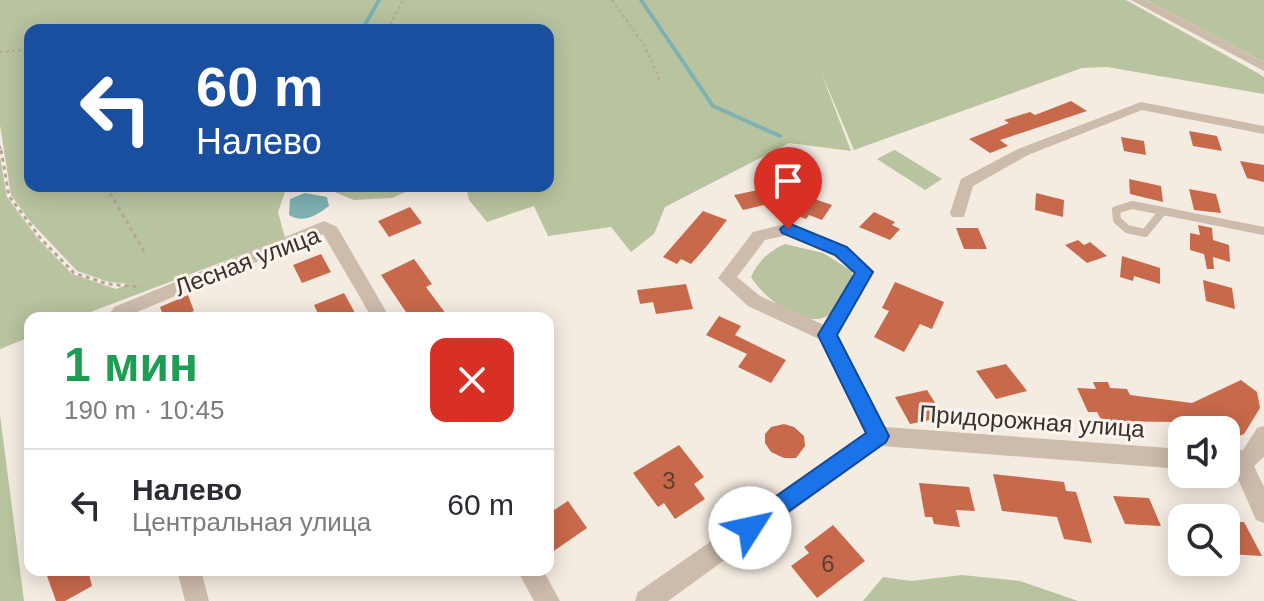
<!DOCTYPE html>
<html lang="ru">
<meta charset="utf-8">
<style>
body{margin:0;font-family:Arial,sans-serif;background:#f2f2f3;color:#2b2b33;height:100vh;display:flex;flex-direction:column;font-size:30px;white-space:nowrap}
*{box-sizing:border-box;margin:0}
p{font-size:26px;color:#7c7c81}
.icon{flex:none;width:44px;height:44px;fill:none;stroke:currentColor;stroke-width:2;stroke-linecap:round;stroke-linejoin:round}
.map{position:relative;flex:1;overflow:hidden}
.side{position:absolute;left:24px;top:312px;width:530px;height:264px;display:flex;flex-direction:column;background:#fff;border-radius:16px;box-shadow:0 4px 20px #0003}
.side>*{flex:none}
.guide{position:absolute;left:24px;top:24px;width:530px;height:168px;border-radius:16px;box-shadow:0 4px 20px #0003;background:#1a4fa0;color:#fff;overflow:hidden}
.controls{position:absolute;left:1168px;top:416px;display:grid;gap:16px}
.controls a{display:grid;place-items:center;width:72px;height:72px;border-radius:16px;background:#fff;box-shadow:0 4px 20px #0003;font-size:40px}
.pin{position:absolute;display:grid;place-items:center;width:68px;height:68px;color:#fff;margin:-82px -34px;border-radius:50% 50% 50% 0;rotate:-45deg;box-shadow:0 0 8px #0007}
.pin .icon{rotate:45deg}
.me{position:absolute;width:88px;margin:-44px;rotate:55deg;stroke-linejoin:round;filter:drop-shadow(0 0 6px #0008)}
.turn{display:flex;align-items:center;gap:28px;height:168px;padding:0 40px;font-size:36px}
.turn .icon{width:104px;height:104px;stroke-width:2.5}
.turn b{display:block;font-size:56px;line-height:68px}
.round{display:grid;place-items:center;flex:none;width:84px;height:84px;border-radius:16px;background:#f2f2f3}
.headline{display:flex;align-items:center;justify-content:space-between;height:136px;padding:0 40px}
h1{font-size:48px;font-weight:800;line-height:60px;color:#1e9e55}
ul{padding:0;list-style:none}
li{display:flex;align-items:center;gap:24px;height:112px;padding:0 40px;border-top:2px solid #e1e1e2}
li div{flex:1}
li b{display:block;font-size:30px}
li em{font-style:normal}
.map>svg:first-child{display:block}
</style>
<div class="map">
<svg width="1264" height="601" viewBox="0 0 1264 601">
<rect width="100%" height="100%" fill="#f4ebe1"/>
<path fill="#b8c4a0" d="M 0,0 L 1126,0 L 1256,72 L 1264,77 L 1264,94 L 1107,67 L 1082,68 L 854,150 L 821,72 L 851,151 L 789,143 L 665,207 L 654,234 L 631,252 L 611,227 L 548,236 L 534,206 L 487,222 L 469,200 L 466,186 L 548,186 L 548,30 L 30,30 L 30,186 L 431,186 L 417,187 L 392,198 L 354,200 L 322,187 L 285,192 L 278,212 L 285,238 L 75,318 L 30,318 L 30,337 L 0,349 L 0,157 L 7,197 L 39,240 L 72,274 L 116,289 L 129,284 L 109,282 L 77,271 L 29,220 L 11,195 L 0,125 Z
M 1146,0 L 1264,0 L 1264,62 Z
M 894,150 L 895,150 L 942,179 L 925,190 L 877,159 Z
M 785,244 L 823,253 L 852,271 C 853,281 849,286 845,294 C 839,304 831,318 818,319 C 795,321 761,295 751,277 C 758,261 769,251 785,244 Z
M 0,415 L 24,601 L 0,601 Z
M 962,575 L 1020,581 L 1078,601 L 863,601 L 883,577 L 911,581 Z"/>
<path fill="#7fb0b2" d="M 305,193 L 327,197 L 329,206 C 317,215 303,224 289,215 L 290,199 Z"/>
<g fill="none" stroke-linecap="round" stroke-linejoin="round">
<path stroke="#7fb0b2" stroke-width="4" d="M 641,0 L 713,106 L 780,136
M 362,30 L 379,0"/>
</g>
<path fill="#c8694b" d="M 1071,101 L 1087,111 L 1000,140 L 1008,146 L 990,153 L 969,139 L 1009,123 L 1004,120 L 1030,112 L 1035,115 Z
M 1189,131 L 1217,136 L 1222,151 L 1193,146 Z
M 1121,137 L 1144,141 L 1146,155 L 1124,151 Z
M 1240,161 L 1264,165 L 1264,182 L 1247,178 Z
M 1129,179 L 1161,186 L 1163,202 L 1130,194 Z
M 763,189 L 773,203 L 743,210 L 734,195 Z
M 1189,189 L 1216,194 L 1221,213 L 1194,210 Z
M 1036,193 L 1064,200 L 1063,217 L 1035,210 Z
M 803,195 L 832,205 L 822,220 L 809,215 L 806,219 L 790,213 Z
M 410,207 L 422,223 L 389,237 L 378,221 Z
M 703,211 L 727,220 L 706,247 L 691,264 L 681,259 L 677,264 L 663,257 Z
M 874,212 L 895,222 L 892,225 L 900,229 L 890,240 L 859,227 Z
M 1198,225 L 1212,228 L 1213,240 L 1229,245 L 1230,262 L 1213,257 L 1214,269 L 1207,269 L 1204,254 L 1190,250 L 1190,233 L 1200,235 Z
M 956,228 L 978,228 L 987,249 L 964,249 Z
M 1078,240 L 1084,245 L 1090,242 L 1107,256 L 1087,263 L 1065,245 Z
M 321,254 L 331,272 L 302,283 L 293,265 Z
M 1122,256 L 1160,268 L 1160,284 L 1134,276 L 1133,281 L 1120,277 Z
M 414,259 L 432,284 L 426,287 L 449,318 L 410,318 L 381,275 Z
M 1203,280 L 1232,288 L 1235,309 L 1206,301 Z
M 895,282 L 944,302 L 932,329 L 920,324 L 904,352 L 874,337 L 889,311 L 882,308 Z
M 686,284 L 693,309 L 656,314 L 653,302 L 640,304 L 637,290 Z
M 344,293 L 355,313 L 343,318 L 320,318 L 314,305 Z
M 188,295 L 194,311 L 186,314 L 188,318 L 164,318 L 160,307 Z
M 719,316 L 741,326 L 735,335 L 786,360 L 771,383 L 738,367 L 747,354 L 706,335 Z
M 1006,364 L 1027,391 L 996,399 L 976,371 Z
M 1241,380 L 1257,392 L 1260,408 L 1244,434 L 1226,441 L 1226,430 L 1178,430 L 1175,422 L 1102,421 L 1097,412 L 1088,412 L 1077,388 L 1096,389 L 1093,382 L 1108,382 L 1110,388 L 1127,389 L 1130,395 L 1192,403 Z
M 927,390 L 944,417 L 910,424 L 895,397 Z
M 784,424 L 794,427 L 804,436 L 805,446 L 796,458 L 784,458 L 771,452 L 765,443 L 765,434 L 771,427 Z
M 679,445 L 704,477 L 694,484 L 705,499 L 675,519 L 664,503 L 658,507 L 633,473 Z
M 993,474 L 1064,482 L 1066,491 L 1076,492 L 1092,543 L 1064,539 L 1057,517 L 1002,511 Z
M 919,483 L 969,487 L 975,511 L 956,510 L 960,527 L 934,524 L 932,517 L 925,517 Z
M 1113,496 L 1149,498 L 1161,526 L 1125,524 Z
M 568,501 L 587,528 L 548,555 L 548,514 Z
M 1226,522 L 1244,522 L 1262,556 L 1229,554 L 1226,548 Z
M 833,525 L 865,561 L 817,598 L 791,566 L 809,553 L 804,547 Z
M 51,570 L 88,570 L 92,586 L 65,601 L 56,601 L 46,573 Z"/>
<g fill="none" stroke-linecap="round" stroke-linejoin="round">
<path stroke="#b9a596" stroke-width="2" stroke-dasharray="3 3" stroke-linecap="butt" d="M 612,0 L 644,45 L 661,83
M 387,30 L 403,0
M 0,52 L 20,50 L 30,55
M 0,146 L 1,152"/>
<path stroke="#b9a596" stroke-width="3" stroke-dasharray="4 4" stroke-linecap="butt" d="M 1,150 L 9,196 L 41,239 L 74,273 L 108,284 L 141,287
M 106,186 L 146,255"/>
<path stroke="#cdbbac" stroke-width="8" d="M 1132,205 L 1163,211 L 1145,233 L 1127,229 L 1117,220 L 1116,210 Z
M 1163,211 L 1264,231"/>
<path fill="#cdbbac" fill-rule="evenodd" d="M 1131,0 L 1146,0 L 1264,62 L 1264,71 Z
M 1141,102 L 1264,126 L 1264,134 L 1142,110 L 1028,155 L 973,186 L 964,217 L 952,217 L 950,213 L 961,179 L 1018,149 Z
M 324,221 L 337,227 L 390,318 L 372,318 L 323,234 L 130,315 L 131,318 L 113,318 L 111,312 L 114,307 Z
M 788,223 L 847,247 L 874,272 L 838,335 L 885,427 L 1182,449 L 1182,469 L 882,446 L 668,601 L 635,601 L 638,592 L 867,433 L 821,340 L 748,306 L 718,278 L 753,232 ZM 787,235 L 835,255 L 855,273 L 824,325 L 760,296 L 737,277 L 765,240 Z
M 1264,426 L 1264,457 L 1254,466 L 1264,487 L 1264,523 L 1256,520 L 1235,472 L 1226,472 L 1226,452 L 1243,450 L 1257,428 Z
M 177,570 L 201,570 L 209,601 L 185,601 Z
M 517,570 L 543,570 L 560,601 L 534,601 Z"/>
</g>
<path fill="#1a73e8" stroke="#114b97" stroke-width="2" d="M 788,223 L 847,247 L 873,272 L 837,335 L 889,436 L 886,442 L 750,539 L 742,536 L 739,528 L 742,520 L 866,433 L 818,335 L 855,273 L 835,255 L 782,233 L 780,229 Z"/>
<g text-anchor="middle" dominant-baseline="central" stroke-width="6" stroke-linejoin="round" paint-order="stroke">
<g font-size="24" fill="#3b302b" stroke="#fbf5ee">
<text transform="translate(247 261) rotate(-21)">Лесная улица</text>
<text transform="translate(1032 421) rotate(4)">Придорожная улица</text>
</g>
<g font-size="24" fill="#5e3e33">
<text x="669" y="480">3</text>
<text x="828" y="563">6</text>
</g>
</g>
</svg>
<div class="controls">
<a><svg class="icon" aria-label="sound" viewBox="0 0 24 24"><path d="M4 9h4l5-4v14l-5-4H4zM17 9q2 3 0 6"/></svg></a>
<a><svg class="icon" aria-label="search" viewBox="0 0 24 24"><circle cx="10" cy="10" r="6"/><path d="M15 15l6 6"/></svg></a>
</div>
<div class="pin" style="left:788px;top:229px;background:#d93025"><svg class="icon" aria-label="arrive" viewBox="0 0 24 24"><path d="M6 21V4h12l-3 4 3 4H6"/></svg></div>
<svg class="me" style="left:750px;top:528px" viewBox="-20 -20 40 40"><circle r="19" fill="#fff"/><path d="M0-13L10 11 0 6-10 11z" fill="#1a73e8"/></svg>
<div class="guide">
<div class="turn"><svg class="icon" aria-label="left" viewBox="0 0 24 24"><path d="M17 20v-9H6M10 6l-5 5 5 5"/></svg><div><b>60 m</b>Налево</div></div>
</div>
<section class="side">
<div class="headline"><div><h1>1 мин</h1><p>190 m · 10:45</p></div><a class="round" style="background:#d93025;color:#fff"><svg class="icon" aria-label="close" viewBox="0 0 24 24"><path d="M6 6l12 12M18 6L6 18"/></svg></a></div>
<ul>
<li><svg class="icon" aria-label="left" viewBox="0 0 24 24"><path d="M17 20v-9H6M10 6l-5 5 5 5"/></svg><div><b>Налево</b><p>Центральная улица</p></div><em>60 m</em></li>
</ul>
</section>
</div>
